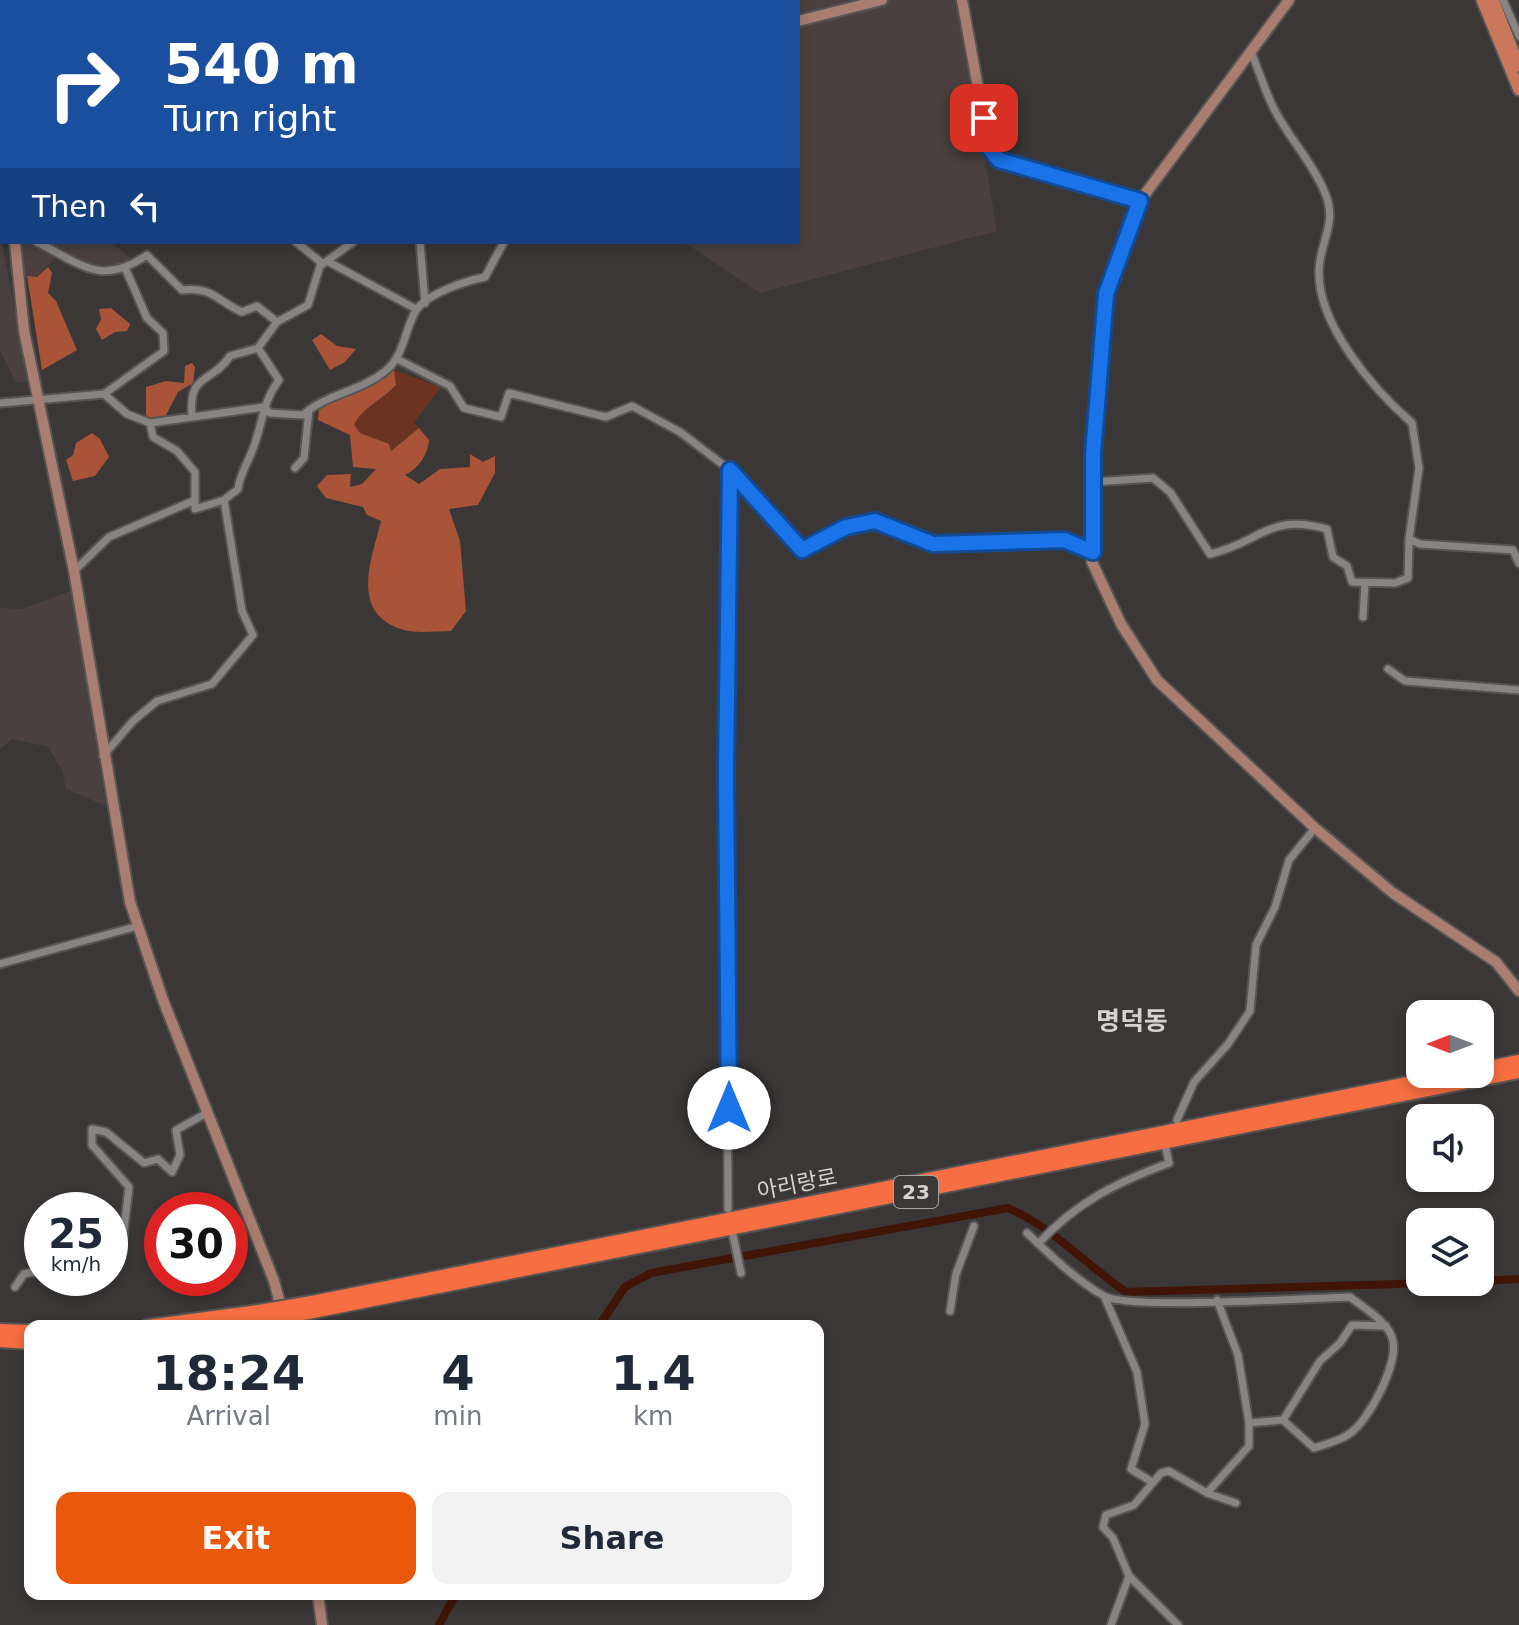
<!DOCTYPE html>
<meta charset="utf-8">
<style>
body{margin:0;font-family:"DejaVu Sans","Noto Sans KR",sans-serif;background:#f2f2f3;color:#1f2937;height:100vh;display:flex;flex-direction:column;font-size:30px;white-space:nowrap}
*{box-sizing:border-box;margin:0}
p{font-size:26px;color:#747a83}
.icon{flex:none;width:44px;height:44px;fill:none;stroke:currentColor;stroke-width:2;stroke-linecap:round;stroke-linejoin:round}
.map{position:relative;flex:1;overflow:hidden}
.panel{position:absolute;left:24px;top:1320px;width:800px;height:280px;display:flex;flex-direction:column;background:#fff;border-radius:16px;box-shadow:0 4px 12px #0003}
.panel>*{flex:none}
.guide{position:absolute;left:0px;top:0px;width:800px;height:244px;box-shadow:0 4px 12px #0003;background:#1a4fa0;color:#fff;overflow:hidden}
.needle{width:52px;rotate:270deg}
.controls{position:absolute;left:1406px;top:1000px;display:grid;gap:16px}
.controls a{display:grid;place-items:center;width:88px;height:88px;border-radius:16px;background:#fff;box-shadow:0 4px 12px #0003;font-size:40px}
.speed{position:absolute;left:24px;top:1192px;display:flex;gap:16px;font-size:40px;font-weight:700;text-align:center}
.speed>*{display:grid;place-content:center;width:104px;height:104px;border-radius:50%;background:#fff;box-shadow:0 4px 12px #0003;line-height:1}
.speed small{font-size:20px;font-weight:400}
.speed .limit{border:12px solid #d22;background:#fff;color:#111}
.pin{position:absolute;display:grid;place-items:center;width:68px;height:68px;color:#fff;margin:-34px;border-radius:16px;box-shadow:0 4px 12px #0006}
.me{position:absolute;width:88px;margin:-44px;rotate:0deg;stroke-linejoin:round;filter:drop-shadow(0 0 6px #0008)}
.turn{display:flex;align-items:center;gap:28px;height:168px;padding:0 32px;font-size:36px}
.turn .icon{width:104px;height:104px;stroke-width:2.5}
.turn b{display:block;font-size:56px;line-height:68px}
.then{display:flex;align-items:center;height:76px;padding:0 32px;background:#0003;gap:16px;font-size:30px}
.eta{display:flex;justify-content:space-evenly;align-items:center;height:136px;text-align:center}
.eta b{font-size:48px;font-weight:700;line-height:56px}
.primary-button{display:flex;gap:16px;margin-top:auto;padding:16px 32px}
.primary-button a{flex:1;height:92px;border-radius:16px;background:#ea580c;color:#fff;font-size:32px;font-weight:700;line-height:92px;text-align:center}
.primary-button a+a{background:#f2f2f3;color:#1f2937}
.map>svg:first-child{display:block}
</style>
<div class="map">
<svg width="1519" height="1625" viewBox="0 0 1519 1625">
<rect width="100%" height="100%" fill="#3a3736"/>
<path fill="#4a413e" d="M 495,0 L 958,0 L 997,231 L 760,293 L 684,242 L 798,242 L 798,2 Z
M 18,242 L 36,244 L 56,256 L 37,277 L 20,276 Z
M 43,242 L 110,242 L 134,260 L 123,268 L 97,269 Z
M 0,245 L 2,245 L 29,381 L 16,383 L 0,350 Z
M 71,591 L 106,806 L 66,789 L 62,770 L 48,747 L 12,739 L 0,749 L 0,608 L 22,609 Z"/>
<path fill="#6d3321" d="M 394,370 L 441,387 L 414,422 L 419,428 L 390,451 L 389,444 L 360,433 L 353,425 C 361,409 383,400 396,385 Z"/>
<path fill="#a95338" d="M 48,267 L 52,273 L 48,293 L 56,301 L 77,350 L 42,370 L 27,276 L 37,277 Z
M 111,308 L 130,324 L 127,331 L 115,332 L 102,340 L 96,329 L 101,319 L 99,309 Z
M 321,334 L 337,346 L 356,349 L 345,362 L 330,370 L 312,340 Z
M 192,363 L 195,367 L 193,383 L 178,392 L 165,417 L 151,420 L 146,415 L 146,387 L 166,381 L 184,383 L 185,366 Z
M 394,370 L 396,385 C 383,399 361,409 354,425 L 360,433 L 389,444 L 391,451 L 419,428 L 429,440 C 428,455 418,469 405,475 L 419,484 L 440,469 L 470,467 L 470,454 L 483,462 L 495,456 L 495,473 L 478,505 L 449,509 L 460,541 L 466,611 L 451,631 C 436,631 414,634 401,629 C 349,612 372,558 381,521 L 367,515 L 363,507 L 326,498 L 317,486 L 327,475 L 351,474 L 350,487 L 362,484 L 376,469 L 353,467 L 350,435 L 318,420 L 319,408 Z
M 92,433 L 100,439 L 109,457 L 95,476 L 73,481 L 66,460 L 73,455 L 76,443 Z"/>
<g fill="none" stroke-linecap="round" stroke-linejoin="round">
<path stroke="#401406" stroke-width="8" d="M 1480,1281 L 1519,1279
M 599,1326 L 625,1287 L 651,1273 L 1008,1208 C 1049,1225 1088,1266 1126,1292 L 1465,1282
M 439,1625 L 456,1594"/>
<defs>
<path id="street" d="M 1503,0 L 1519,36
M 1251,52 C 1259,71 1265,91 1274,109 C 1289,138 1313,163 1325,193 C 1338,223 1320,241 1319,270 C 1317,324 1373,389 1412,423 L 1419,468 L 1409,539 L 1420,544 L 1513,550 L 1519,563
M 37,242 C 81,264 101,287 147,255 L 182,290 C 214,287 215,300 242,312 L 257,306 L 277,322 L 308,305 L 320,266 L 353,242
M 296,242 L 323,264
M 420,242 L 425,303
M 327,261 L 416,309
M 397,359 L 450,386 L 464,408 L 501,417 L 509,393 L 606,417 L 632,406 L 680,432 L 730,470 L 802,550 L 846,527 L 875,521 L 933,544 L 1064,540 L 1093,552
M 104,394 L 164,351 L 163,333 L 147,318 L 126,270
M 0,403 L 104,394 L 127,414 L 150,423 L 264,407 L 270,413 L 303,415 C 327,393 359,392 384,372 C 404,357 404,332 415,312 C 425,294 466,281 485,277 L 504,242
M 192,416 C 188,372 212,384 230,356 L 258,348 L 277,322
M 150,423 L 153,437 L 177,451 L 195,472 L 195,509 L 224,500 L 238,489 C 240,473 249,461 254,446 C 263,421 263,401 279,380 L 258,348
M 295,468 L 304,458 L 309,410
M 1093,482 L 1153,478 L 1170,492 L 1210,554 C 1262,542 1267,513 1327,529 L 1333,557 L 1347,566 L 1352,582 L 1395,583 L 1408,578 L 1409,539
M 74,571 L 109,537 L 193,501
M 1363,617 L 1365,583
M 1388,669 L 1405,681 L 1519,690
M 103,756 L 133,721 L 157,701 L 212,684 L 253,635 L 242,611 L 224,500
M 0,964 L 138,926
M 1177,1120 L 1194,1082 L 1228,1044 L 1250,1011 L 1256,945 L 1275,907 L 1289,860 L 1315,828
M 728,1209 L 726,772 L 730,470
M 1027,1233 C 1049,1254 1077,1281 1104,1296 C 1129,1310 1310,1298 1350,1297 C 1364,1308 1390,1323 1393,1341 C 1398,1364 1369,1421 1349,1434 C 1340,1441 1325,1444 1314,1448 L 1283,1420 L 1249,1423 L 1238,1355 L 1217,1300
M 733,1235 L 741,1273
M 1038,1244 C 1076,1202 1118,1182 1169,1163 L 1166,1149
M 110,1262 L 114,1261 L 122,1246 L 129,1187 L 92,1145 L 92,1129 L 106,1132 L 144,1163 L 158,1159 L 172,1172 L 180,1155 L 176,1130 L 207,1113
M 15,1287 L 24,1274 L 42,1270
M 1105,1298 L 1137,1372 L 1145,1424 L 1131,1469 L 1152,1482
M 950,1311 L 956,1274 L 974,1226
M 1283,1420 L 1320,1361 L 1340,1343 L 1352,1325 L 1386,1326
M 1207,1493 L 1249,1446 L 1249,1423
M 1111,1625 L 1129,1576
M 1178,1625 L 1129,1576 L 1113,1538 L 1103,1527 L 1106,1515 L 1134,1505 L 1161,1473 L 1169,1471 L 1207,1493 L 1236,1503"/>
<path id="secondary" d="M 504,0 L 505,2
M 962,0 L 989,148 L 999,160 L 1140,201
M 1289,0 L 1140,201 L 1106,294 L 1093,454 L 1092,562 L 1121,624 L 1157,680 L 1315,828 L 1393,893 L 1496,962 L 1519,991
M 798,21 L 882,0
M 0,210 L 2,214
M 15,242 L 24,331 L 74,571 L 130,902 L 163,1000 L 274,1281 L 286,1326
M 318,1594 L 322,1625"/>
<path id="primary" d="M 1482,0 L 1519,90
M 1493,0 L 1519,66"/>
<path id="highway" d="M 1480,1069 L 1519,1061
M 312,1302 L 1453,1074
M 313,1312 L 1519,1072
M 147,1326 L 259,1311
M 231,1326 L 260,1322
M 0,1330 L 30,1331
M 0,1341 L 30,1343"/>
</defs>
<use href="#street" stroke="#575454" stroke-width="11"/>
<use href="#secondary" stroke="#575454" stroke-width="14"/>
<use href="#primary" stroke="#575454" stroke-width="15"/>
<use href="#highway" stroke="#575454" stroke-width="16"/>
<use href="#street" stroke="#888483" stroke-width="7"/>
<use href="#secondary" stroke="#a97d6f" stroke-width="10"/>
<use href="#primary" stroke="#ca775b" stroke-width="11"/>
<use href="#highway" stroke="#f66e41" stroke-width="12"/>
<defs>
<path id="highway-bridge" d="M 259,1311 L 312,1302
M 260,1322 L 313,1312"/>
</defs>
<use href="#highway-bridge" stroke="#575454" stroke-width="16" stroke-linecap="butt"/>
<use href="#highway-bridge" stroke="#f66e41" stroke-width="12"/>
</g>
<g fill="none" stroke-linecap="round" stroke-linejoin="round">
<defs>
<path id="route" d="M 729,1108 L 726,772 L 730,470 L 802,550 L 846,527 L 875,521 L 933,544 L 1064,540 L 1093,552 L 1093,454 L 1106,294 L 1140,201 L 999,160 L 989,148 L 984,118"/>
</defs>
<use href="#route" stroke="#114b97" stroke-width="20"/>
<use href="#route" stroke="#1a73e8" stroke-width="14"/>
</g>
<g text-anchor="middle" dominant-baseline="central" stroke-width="6" stroke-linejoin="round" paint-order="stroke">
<rect fill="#3a3736" stroke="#a6a4a3" stroke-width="2" x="894" y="1176" width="44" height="32" rx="6"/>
<g font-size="20" font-weight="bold" fill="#d5d3d2">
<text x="916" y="1192">23</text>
</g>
<g font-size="22" fill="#d5d3d2" stroke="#3a3736">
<text transform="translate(797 1184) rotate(-11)">아리랑로</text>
</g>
<g font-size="26" font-weight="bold" fill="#d5d3d2" stroke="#3a3736">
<text x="1132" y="1021">명덕동</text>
</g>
</g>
</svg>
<div class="controls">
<a><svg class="needle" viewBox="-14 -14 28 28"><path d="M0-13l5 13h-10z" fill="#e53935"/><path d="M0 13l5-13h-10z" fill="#747a83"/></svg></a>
<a><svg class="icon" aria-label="sound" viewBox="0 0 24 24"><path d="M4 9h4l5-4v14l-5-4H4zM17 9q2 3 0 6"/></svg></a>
<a><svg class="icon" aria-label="layers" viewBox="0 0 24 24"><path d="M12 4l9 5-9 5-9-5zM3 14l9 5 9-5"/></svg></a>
</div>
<div class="speed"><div>25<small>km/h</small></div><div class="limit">30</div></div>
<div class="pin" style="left:984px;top:118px;background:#d93025"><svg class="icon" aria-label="arrive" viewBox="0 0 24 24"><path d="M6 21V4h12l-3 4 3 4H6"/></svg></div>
<svg class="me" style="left:729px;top:1108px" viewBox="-20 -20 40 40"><circle r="19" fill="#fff"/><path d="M0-13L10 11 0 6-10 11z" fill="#1a73e8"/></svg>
<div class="guide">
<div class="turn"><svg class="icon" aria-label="right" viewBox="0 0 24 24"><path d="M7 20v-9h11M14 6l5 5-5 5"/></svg><div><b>540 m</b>Turn right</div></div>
<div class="then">Then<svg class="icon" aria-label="left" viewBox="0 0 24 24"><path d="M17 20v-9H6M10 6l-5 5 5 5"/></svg></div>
</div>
<section class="panel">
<div class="eta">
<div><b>18:24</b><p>Arrival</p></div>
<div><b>4</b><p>min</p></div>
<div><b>1.4</b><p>km</p></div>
</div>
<div class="primary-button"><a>Exit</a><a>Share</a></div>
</section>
</div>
